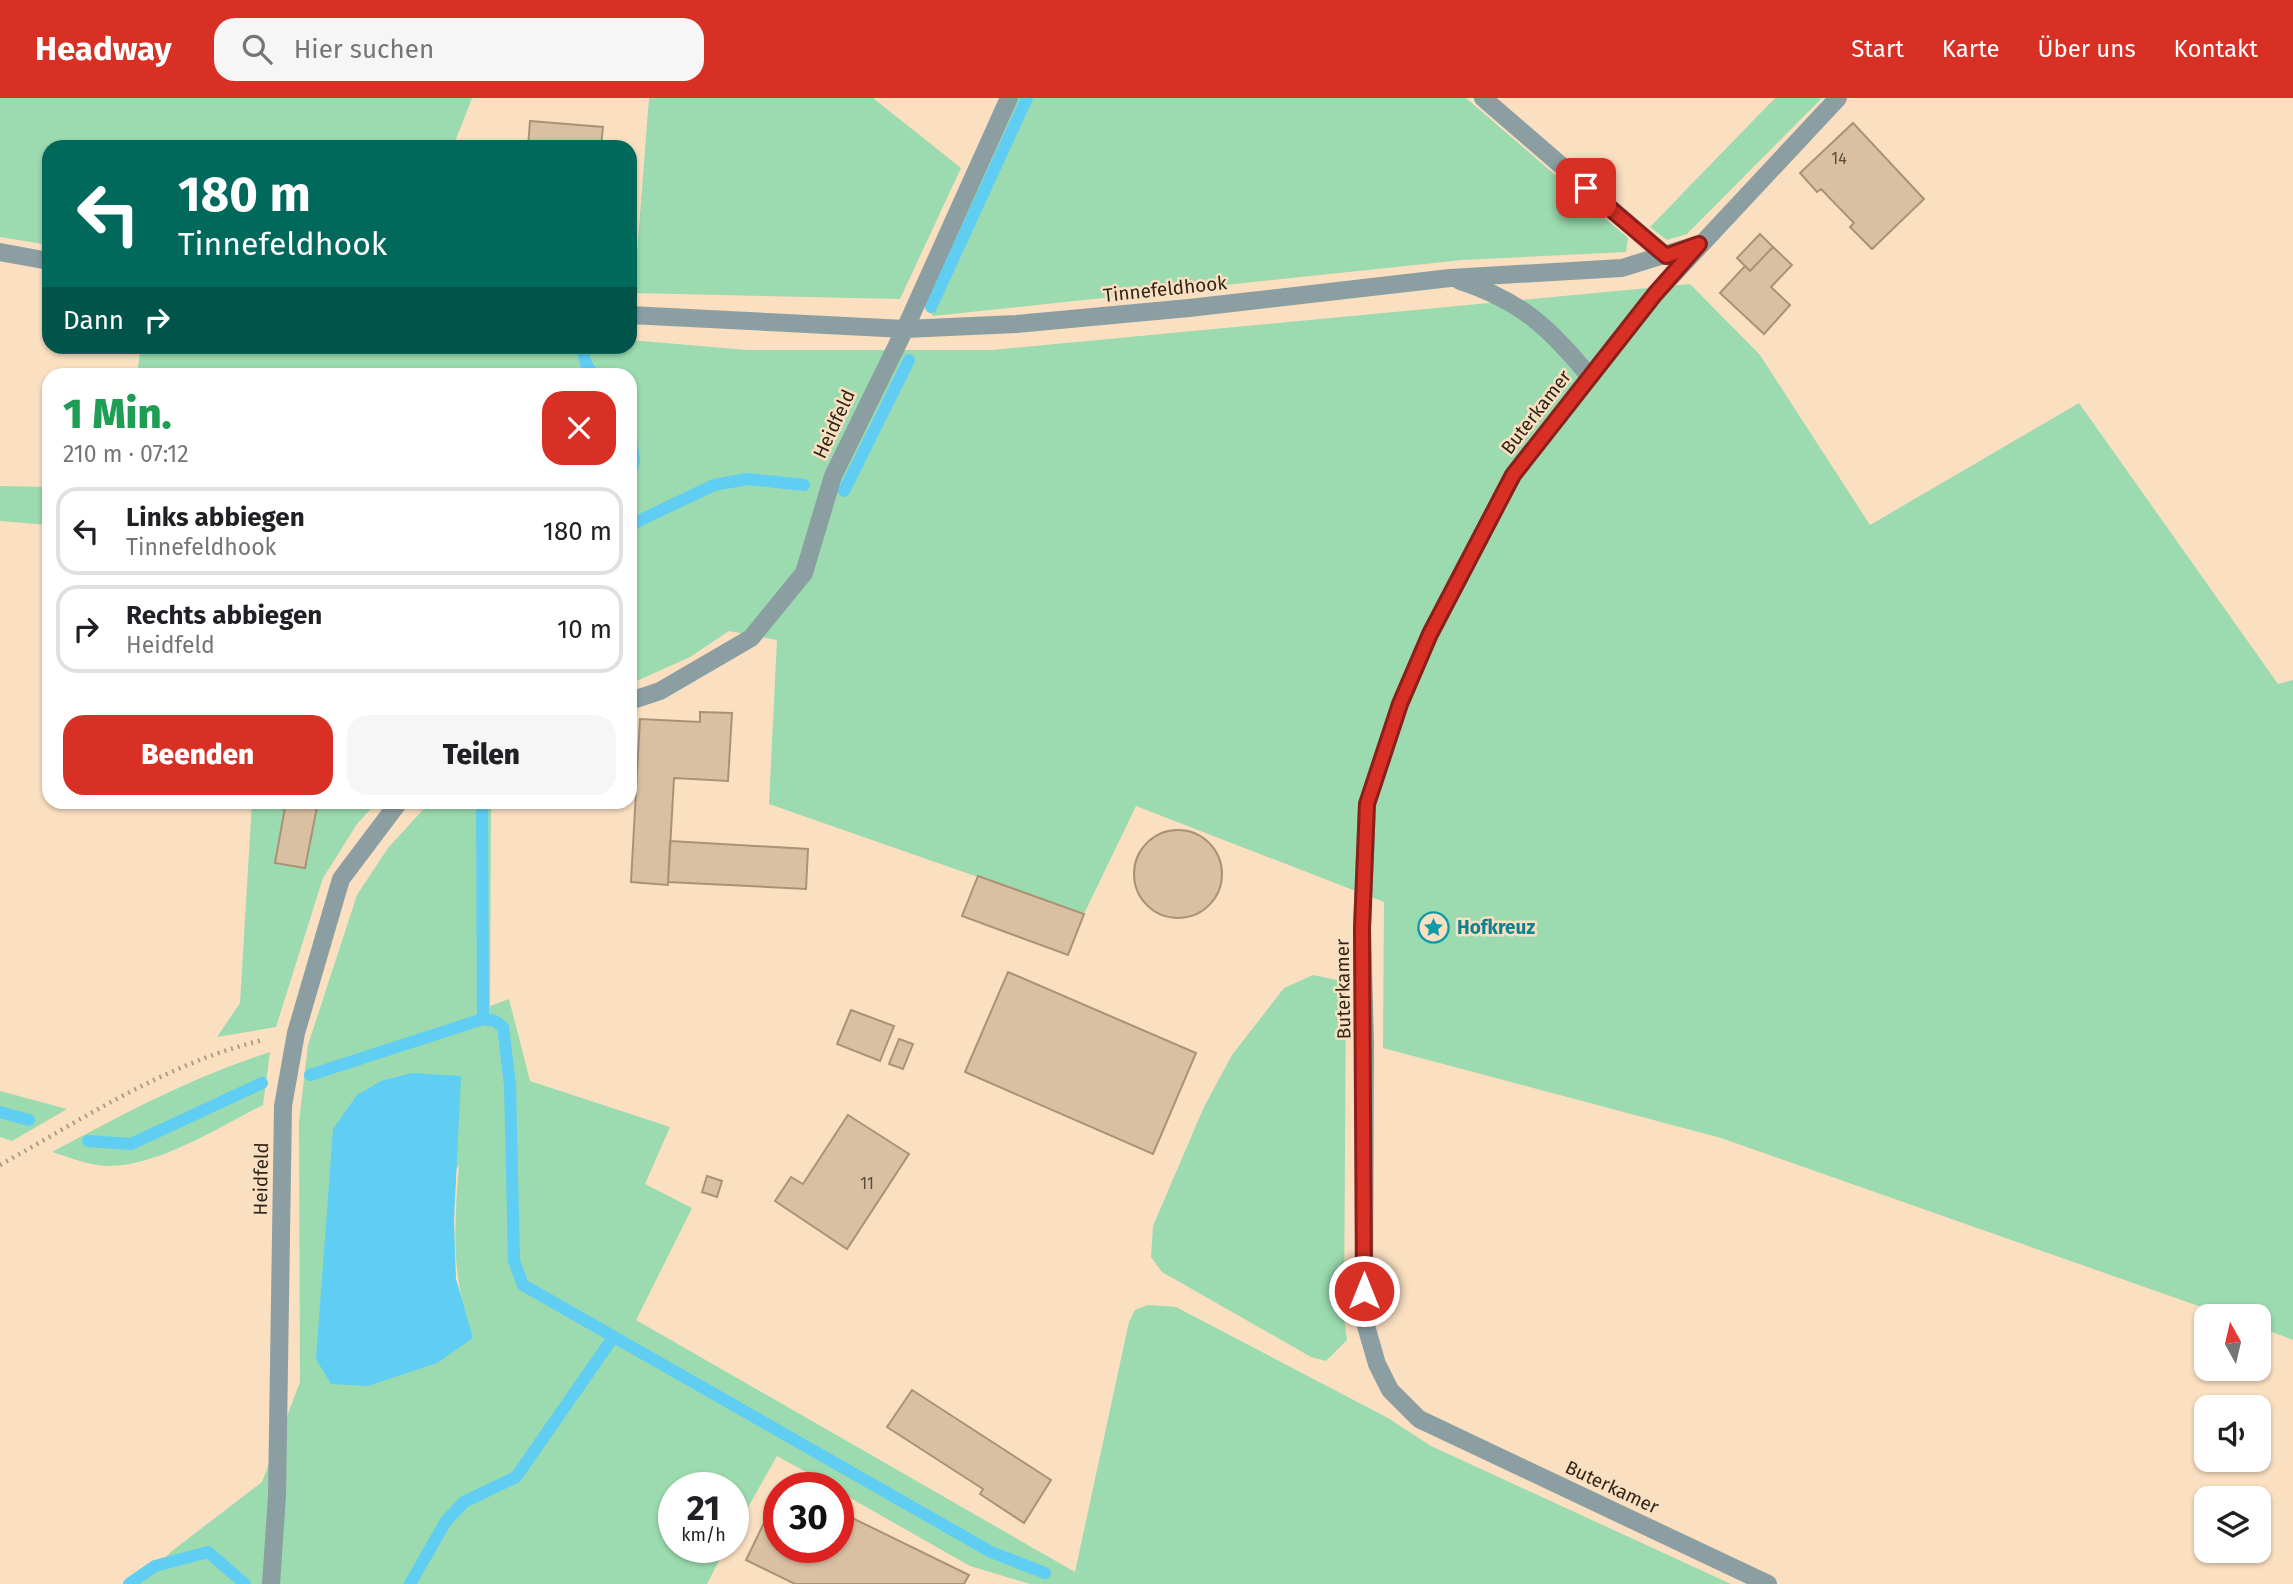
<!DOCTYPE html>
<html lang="de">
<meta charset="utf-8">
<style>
body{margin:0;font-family:"Fira Sans",sans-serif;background:#f6f6f6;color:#202124;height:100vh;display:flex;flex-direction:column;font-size:26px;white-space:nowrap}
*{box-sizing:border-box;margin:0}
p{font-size:23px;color:#757577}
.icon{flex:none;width:38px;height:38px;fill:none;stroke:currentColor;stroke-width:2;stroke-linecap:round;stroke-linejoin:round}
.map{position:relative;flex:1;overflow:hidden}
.drawer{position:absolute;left:42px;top:270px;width:595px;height:441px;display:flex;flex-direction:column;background:#fff;border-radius:21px;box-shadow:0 2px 5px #0004}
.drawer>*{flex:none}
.banner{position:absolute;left:42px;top:42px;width:595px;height:214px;border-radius:21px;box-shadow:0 2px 5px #0004;background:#00695c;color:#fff;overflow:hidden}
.needle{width:46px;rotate:352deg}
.controls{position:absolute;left:2194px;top:1206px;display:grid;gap:14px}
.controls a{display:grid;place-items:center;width:77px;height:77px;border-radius:14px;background:#fff;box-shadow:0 2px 5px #0004;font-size:35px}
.speed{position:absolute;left:658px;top:1374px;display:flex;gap:14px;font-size:35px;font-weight:700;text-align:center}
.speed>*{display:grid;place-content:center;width:91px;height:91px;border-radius:50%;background:#fff;box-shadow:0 2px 5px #0004;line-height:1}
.speed small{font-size:18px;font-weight:400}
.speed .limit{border:10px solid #d22;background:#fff;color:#111}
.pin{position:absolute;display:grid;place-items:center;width:60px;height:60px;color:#fff;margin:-30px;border-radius:14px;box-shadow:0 4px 10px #0006}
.me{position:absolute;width:77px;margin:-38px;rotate:0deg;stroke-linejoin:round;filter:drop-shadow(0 0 5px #0008)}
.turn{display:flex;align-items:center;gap:24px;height:147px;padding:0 21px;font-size:32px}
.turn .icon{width:91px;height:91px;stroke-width:2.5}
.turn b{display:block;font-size:49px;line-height:60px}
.then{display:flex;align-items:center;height:66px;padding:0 21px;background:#0003;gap:14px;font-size:26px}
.round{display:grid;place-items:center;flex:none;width:74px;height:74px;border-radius:21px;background:#f6f6f6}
.headline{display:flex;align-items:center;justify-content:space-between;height:119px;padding:0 21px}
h1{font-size:42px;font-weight:800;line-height:52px;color:#1e9e55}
.button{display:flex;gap:14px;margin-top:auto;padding:14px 21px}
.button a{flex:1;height:80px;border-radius:21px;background:#d93025;color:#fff;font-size:28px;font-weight:800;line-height:80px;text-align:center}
.button a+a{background:#f6f6f6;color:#202124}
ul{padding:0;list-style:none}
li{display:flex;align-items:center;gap:21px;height:88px;margin:0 14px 10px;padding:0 7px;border:4px solid #e0e0e0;border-radius:21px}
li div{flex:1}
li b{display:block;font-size:26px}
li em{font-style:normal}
header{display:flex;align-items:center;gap:42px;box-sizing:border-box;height:98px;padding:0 35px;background:#d93025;color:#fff}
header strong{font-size:33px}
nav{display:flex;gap:38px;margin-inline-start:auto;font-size:24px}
.search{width:490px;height:63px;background:#f6f6f6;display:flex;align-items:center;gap:18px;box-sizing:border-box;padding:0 24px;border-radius:21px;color:#757577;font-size:26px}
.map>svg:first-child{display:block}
</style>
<header>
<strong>Headway</strong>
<div class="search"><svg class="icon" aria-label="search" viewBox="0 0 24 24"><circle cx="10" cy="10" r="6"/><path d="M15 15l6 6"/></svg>Hier suchen</div>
<nav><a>Start</a><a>Karte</a><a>Über uns</a><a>Kontakt</a></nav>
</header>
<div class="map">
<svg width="2293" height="1486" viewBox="0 0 2293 1486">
<rect width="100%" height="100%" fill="#fadfc1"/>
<path fill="#9bdbaf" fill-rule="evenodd" d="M 0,0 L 472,0 L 453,49 L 49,49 L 49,147 L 0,139 Z
M 649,0 L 873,0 L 961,70 L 900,201 L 634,195 Z
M 1018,0 L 1466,0 L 1628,140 L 1626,154 L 1462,162 L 933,218 L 926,209 L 927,202 Z
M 1775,0 L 1822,0 L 1687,136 L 1667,142 L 1650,129 Z
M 1690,186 L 1760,257 L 1870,427 L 2079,305 L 2278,586 L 2293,582 L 2293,1242 L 2259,1229 L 2259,1218 L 2227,1218 L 1721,1040 L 1383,950 L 1384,804 L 1136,708 L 1084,816 L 769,706 L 777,542 L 729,533 L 690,559 L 630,586 L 630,276 L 137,276 L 141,249 L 630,248 L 630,242 L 747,252 L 992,252 Z
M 0,388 L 49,389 L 49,427 L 0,423 Z
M 252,704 L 377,704 L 357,726 L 323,780 L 276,929 L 217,939 L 240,905 Z
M 430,704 L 491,704 L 490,908 L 509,901 L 530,983 L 670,1029 L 645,1086 L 692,1110 L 636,1222 L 1075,1474 L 1129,1224 L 1135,1212 L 1148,1207 L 1176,1209 L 1388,1320 L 1431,1348 L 1731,1486 L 1030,1486 L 970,1468 L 838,1393 L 838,1390 L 833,1389 L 777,1358 L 733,1436 L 733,1390 L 674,1390 L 674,1449 L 726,1449 L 707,1486 L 137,1486 L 172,1453 L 262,1384 L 300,1284 L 299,1024 L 308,947 L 357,797 L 388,750 ZM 459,1067 C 454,1127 451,1183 473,1240 L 331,1286 Z
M 1313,877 L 1346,884 L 1344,1218 L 1347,1242 L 1326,1263 L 1311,1259 L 1162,1174 L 1151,1159 L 1153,1128 L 1204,1009 L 1232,957 L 1284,890 Z
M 270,954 L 263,1007 C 219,1029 159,1068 109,1068 C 91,1068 69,1059 52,1054 C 127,1014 188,981 270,954 Z
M 0,993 L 67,1011 L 12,1043 L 0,1039 Z"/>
<path fill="#60cdf3" d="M 412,975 L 461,978 L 454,1123 L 456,1181 L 473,1240 L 437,1265 L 368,1288 L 331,1286 L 316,1261 L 333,1031 L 357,997 L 381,983 Z"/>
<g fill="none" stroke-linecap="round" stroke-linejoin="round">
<path stroke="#60cdf3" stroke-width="12" d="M 931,209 L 1027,0
M 582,249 L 586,266 L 593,276
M 630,331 L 634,364 L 630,376
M 844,393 L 909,262
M 630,427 L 714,387 L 747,381 L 804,387
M 482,704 L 483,921
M 310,977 L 483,921 L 495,923 L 503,929 L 510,987 L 514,1163 L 523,1187 L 991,1454 L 1045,1475
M 0,1014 L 29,1022
M 88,1043 L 131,1046 L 262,985
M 129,1486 L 155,1468 L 208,1454 L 245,1486
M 410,1486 L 446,1423 L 464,1404 L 516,1379 L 612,1241"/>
</g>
<path fill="#d9c0a2" stroke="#ab9276" stroke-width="2" d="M 530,23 L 603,29 L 601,49 L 528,49 Z
M 1853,25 L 1924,101 L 1872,151 L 1850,129 L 1854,125 L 1821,91 L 1817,94 L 1800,75 Z
M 1760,136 L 1773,149 L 1750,173 L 1737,160 Z
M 1773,149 L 1792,167 L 1771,189 L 1790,207 L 1764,236 L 1720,195 L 1745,168 L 1750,173 Z
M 700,614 L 732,615 L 728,683 L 674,680 L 668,787 L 631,784 L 640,621 L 700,624 Z
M 286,704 L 318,704 L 305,770 L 275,765 Z
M1134 776a44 44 0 1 1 88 0a44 44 0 1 1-88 0Z
M 670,743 L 808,751 L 806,791 L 668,784 Z
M 978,778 L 1084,816 L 1068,857 L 962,818 Z
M 1008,874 L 1196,955 L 1153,1056 L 965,974 Z
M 851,912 L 894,928 L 880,963 L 837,946 Z
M 899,941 L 913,946 L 903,971 L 889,966 Z
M 848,1017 L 909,1056 L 847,1151 L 775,1103 L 791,1079 L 803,1086 Z
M 707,1078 L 722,1083 L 717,1099 L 702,1094 Z
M 912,1292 L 1051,1382 L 1024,1425 L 980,1396 L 983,1391 L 887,1329 Z
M 779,1394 L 779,1449 L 838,1449 L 838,1413 L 969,1477 L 964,1486 L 795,1486 L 746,1462 Z"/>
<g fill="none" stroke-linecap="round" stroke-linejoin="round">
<path stroke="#b19d85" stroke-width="4.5" stroke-dasharray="2 5" stroke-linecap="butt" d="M 0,1067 C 86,1019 167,965 263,942"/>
<path stroke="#8b9ea2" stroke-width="18" d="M 1483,0 L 1666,158
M 0,154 L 49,163
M 1460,183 C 1521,203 1550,230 1590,279
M 630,217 L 905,231 L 1016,226 L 1189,210 L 1450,180 L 1622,170 L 1696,147
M 630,603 L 660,593 L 751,540 L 804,475 L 833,378 L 905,231 L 1009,0
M 271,1486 L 277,1398 L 283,1008 L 296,935 L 341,781 L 399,704
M 1768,1486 L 1419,1321 L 1390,1292 L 1377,1266 L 1364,1221 L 1365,944 L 1362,830 L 1367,706 L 1400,606 L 1430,536 L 1513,377 L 1655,196 L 1838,0"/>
</g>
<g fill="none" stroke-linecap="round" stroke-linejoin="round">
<defs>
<path id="route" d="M 1364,1193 L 1362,830 L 1367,706 L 1400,606 L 1430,536 L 1513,377 L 1655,196 L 1699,146 L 1666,158 L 1586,90"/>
</defs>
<use href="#route" stroke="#8d1f18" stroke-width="18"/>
<use href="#route" stroke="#d93025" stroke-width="12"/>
</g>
<defs>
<symbol id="sight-ring" viewBox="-11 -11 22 22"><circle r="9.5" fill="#fadfc1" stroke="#0f9aa8" stroke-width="1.5"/><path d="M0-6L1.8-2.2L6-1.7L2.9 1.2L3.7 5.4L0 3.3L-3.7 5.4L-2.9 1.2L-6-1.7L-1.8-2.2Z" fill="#0f9aa8"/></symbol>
</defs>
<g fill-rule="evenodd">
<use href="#sight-ring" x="1416" y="812" width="35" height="35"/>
</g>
<g text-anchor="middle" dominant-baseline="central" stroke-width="5" stroke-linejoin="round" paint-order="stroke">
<g font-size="16" fill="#5a4c3c">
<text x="1839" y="60">14</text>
<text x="867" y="1085">11</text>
</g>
<g font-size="19" fill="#2f261a" stroke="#fadfc1">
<text transform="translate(1165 191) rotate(-6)">Tinnefeldhook</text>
<text transform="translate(1536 314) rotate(-52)">Buterkamer</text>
<text transform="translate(834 326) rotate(-65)">Heidfeld</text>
<text transform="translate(1343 891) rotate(-91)">Buterkamer</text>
<text transform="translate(261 1081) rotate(-89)">Heidfeld</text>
<text transform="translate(1612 1389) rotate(25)">Buterkamer</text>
</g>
<g font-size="19" font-weight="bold" fill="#0d838f" stroke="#fadfc1" text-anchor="start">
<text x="1457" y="829">Hofkreuz</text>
</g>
</g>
</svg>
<div class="controls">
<a><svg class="needle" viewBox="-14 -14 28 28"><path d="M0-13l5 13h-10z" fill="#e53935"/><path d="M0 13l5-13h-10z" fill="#757577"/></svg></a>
<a><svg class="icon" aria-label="sound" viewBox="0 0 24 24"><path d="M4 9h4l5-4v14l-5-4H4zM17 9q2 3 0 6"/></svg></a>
<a><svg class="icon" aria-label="layers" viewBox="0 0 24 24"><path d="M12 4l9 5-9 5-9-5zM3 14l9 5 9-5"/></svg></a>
</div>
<div class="speed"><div>21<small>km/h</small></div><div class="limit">30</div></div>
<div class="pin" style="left:1586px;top:90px;background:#d93025"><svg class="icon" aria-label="arrive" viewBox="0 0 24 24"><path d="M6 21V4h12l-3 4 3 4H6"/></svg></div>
<svg class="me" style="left:1364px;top:1193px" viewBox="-20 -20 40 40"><circle r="17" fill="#d93025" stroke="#fff" stroke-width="3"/><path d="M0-11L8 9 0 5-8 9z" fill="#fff"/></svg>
<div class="banner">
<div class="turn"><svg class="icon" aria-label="left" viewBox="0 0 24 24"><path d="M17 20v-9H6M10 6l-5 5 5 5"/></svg><div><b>180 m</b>Tinnefeldhook</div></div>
<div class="then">Dann<svg class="icon" aria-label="right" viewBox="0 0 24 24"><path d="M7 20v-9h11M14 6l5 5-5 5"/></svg></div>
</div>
<section class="drawer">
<div class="headline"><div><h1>1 Min.</h1><p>210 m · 07:12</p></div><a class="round" style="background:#d93025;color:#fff"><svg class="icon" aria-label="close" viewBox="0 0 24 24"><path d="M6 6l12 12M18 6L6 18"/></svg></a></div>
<ul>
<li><svg class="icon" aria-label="left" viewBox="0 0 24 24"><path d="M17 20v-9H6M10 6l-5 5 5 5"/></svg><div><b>Links abbiegen</b><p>Tinnefeldhook</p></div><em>180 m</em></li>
<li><svg class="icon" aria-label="right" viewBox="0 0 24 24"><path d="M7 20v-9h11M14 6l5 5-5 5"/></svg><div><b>Rechts abbiegen</b><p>Heidfeld</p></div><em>10 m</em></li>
</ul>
<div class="button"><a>Beenden</a><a>Teilen</a></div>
</section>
</div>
